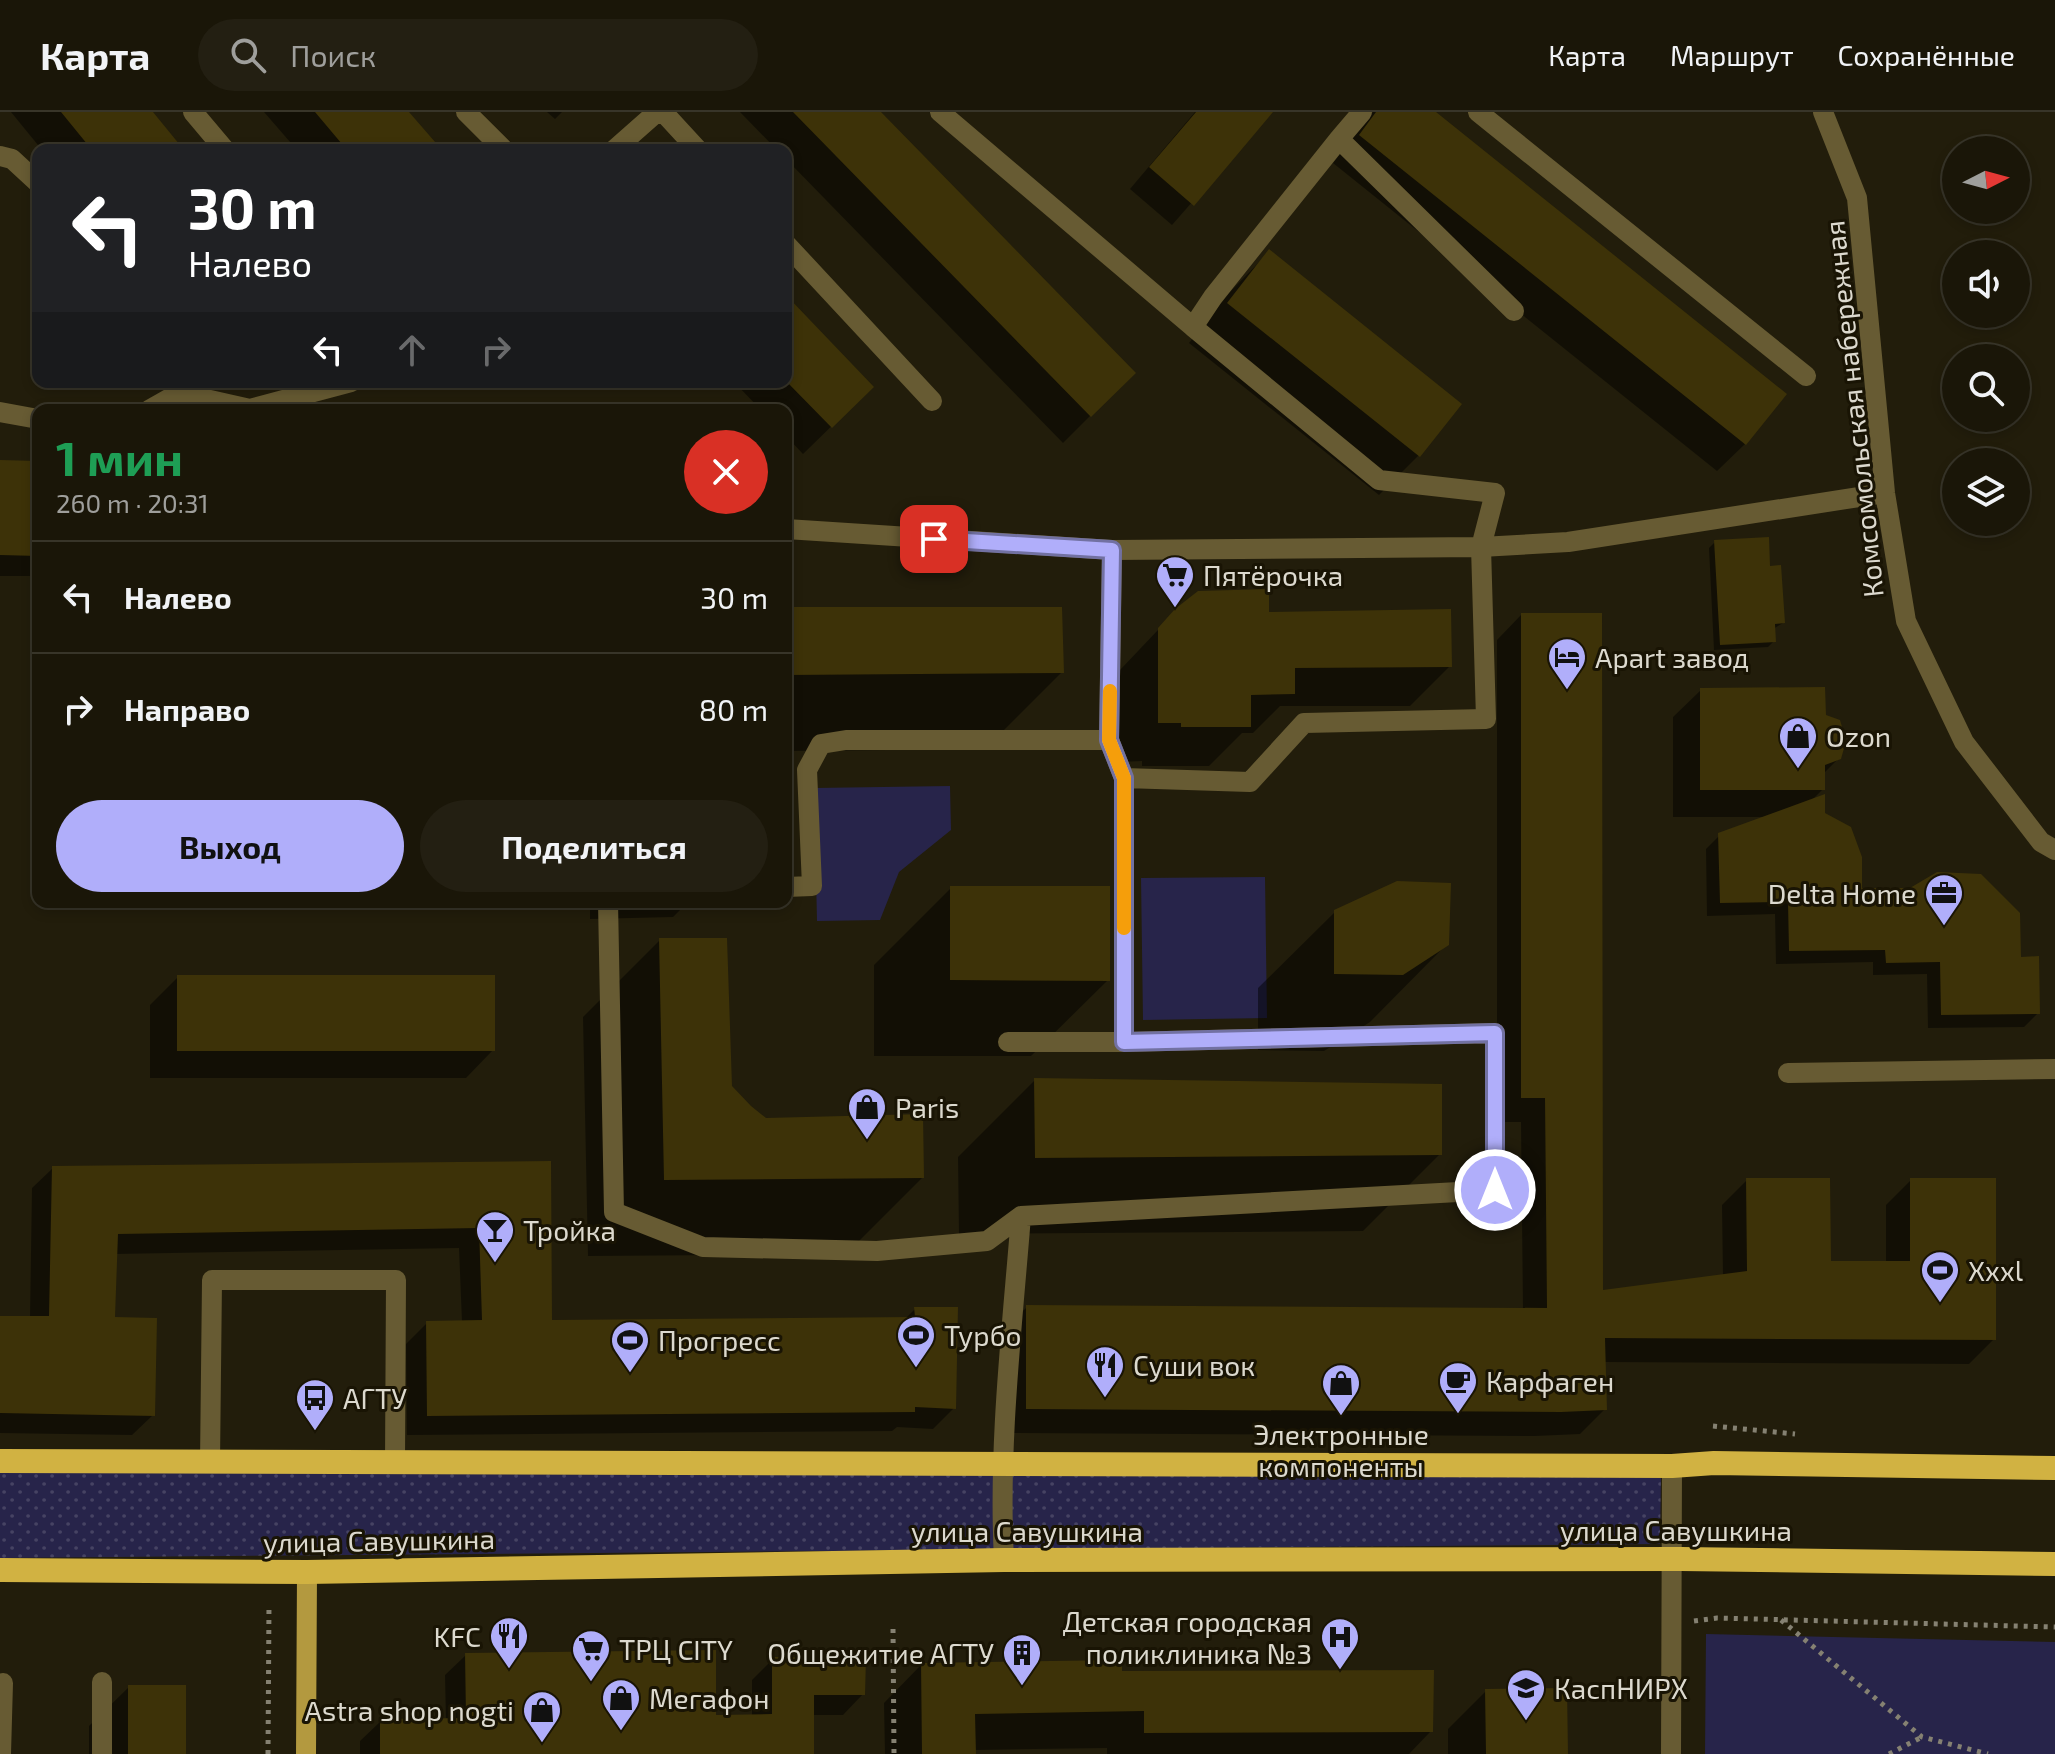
<!DOCTYPE html>
<html lang="ru">
<meta charset="utf-8">
<style>
body{margin:0;font-family:"Exo 2",sans-serif;background:#231f12;color:#f1f3f6;height:100vh;display:flex;flex-direction:column;font-size:30px;white-space:nowrap}
*{box-sizing:border-box;margin:0}
p{font-size:26px;color:#9f9f9c}
.icon{flex:none;width:44px;height:44px;fill:none;stroke:currentColor;stroke-width:2;stroke-linecap:round;stroke-linejoin:round}
.map{position:relative;flex:1;overflow:hidden}
.side{position:absolute;left:32px;top:292px;width:760px;height:504px;display:flex;flex-direction:column;background:#1a1608;border-radius:16px;box-shadow:0 4px 12px #0003,0 0 0 2px #383529}
.side>*{flex:none}
.hud{position:absolute;left:32px;top:32px;width:760px;height:244px;border-radius:16px;box-shadow:0 4px 12px #0003,0 0 0 2px #383529;background:#202124;color:#fff;overflow:hidden}
.needle{width:52px;rotate:84deg}
.tools{position:absolute;left:1942px;top:24px;display:grid;gap:16px}
.tools a{display:grid;place-items:center;width:88px;height:88px;border-radius:50%;background:#1a1608;box-shadow:0 4px 12px #0003,0 0 0 2px #383529;font-size:40px}
.pin{position:absolute;display:grid;place-items:center;width:68px;height:68px;color:#fff;margin:-34px;border-radius:16px;box-shadow:0 4px 12px #0006}
.me{position:absolute;width:88px;margin:-44px;rotate:0deg;stroke-linejoin:round;filter:drop-shadow(0 0 6px #0008)}
.turn{display:flex;align-items:center;gap:28px;height:168px;padding:0 24px;font-size:36px}
.turn .icon{width:104px;height:104px;stroke-width:2.5}
.turn b{display:block;font-size:56px;line-height:68px}
.lanes{display:flex;align-items:center;height:76px;padding:0 24px;background:#0003;justify-content:center;gap:40px;direction:ltr}
.lanes .off{opacity:.35}
.round{display:grid;place-items:center;flex:none;width:84px;height:84px;border-radius:42px;background:#231f12}
.summary{display:flex;align-items:center;justify-content:space-between;height:136px;padding:0 24px}
h1{font-size:48px;font-weight:700;line-height:60px;color:#1e9e55}
.primary-button{display:flex;gap:16px;margin-top:auto;padding:16px 24px}
.primary-button a{flex:1;height:92px;border-radius:48px;background:#b0aefa;color:#111;font-size:32px;font-weight:700;line-height:92px;text-align:center}
.primary-button a+a{background:#231f12;color:#f1f3f6}
ul{padding:0;list-style:none}
li{display:flex;align-items:center;gap:24px;height:112px;padding:0 24px;border-top:2px solid #383529}
li div{flex:1}
li b{display:block;font-size:30px}
li em{font-style:normal}
header{display:flex;align-items:center;gap:48px;box-sizing:border-box;height:112px;padding:0 40px;background:#1a1608;border-bottom:2px solid #383529}
header strong{font-size:38px}
nav{display:flex;gap:44px;margin-inline-start:auto;font-size:28px}
.search{width:560px;height:72px;background:#231f12;display:flex;align-items:center;gap:20px;box-sizing:border-box;padding:0 28px;border-radius:44px;color:#9f9f9c;font-size:30px}
.map>svg:first-child{display:block}
</style>
<header>
<strong>Карта</strong>
<div class="search"><svg class="icon" aria-label="search" viewBox="0 0 24 24"><circle cx="10" cy="10" r="6"/><path d="M15 15l6 6"/></svg>Поиск</div>
<nav><a>Карта</a><a>Маршрут</a><a>Сохранённые</a></nav>
</header>
<div class="map">
<svg width="2055" height="1642" viewBox="0 0 2055 1642">
<defs>
<pattern id="grass-dots" width="8" height="8" patternUnits="userSpaceOnUse" patternTransform="scale(2)"><rect width="8" height="8" fill="#27244a"/><path d="M2 2h.1M6 6h.1" fill="none" stroke="#464363" stroke-width="1.8" stroke-linecap="round"/></pattern>
</defs>
<rect width="100%" height="100%" fill="#221d0b"/>
<path fill="url(#grass-dots)" d="M 0,1352 L 1661,1364 L 1660,1432 L 0,1446 Z"/>
<path fill="#27244a" d="M 950,674 L 951,718 L 899,760 L 880,808 L 817,809 L 814,676 Z
M 1265,765 L 1267,906 L 1143,908 L 1141,766 Z
M 1706,1522 L 2055,1530 L 2055,1642 L 1705,1642 Z"/>
<path fill="#0007" d="M 11,0 L 150,0 L 182,38 L 42,38 Z
M 264,0 L 407,0 L 439,38 L 297,38 Z
M 547,0 L 562,0 L 555,7 Z
M 740,0 L 878,0 L 1133,261 L 1063,331 L 786,47 L 786,38 L 777,38 Z
M 1195,0 L 1271,0 L 1172,113 L 1130,77 Z
M 1373,0 L 1432,0 L 1745,332 L 1717,359 L 1333,51 Z
M 1269,140 L 1459,292 L 1418,344 L 1379,383 L 1189,231 L 1230,180 Z
M 786,186 L 844,302 L 803,342 L 786,324 L 786,298 L 761,298 L 734,270 L 786,270 Z
M 0,350 L 38,351 L 38,464 L 0,464 Z
M 1715,430 L 1768,456 L 1783,511 L 1773,517 L 1774,529 L 1768,535 L 1714,538 L 1709,436 Z
M 786,497 L 1062,560 L 985,637 L 786,639 Z
M 1176,499 L 1267,502 L 1450,554 L 1410,594 L 1280,594 L 1253,621 L 1242,621 L 1209,654 L 1142,654 L 1142,649 L 1119,650 L 1120,558 Z
M 1521,503 L 1601,1180 L 1723,1164 L 1722,1093 L 1747,1068 L 1829,1151 L 1886,1151 L 1886,1093 L 1911,1068 L 1994,1227 L 1969,1252 L 1604,1250 L 1605,1297 L 1580,1322 L 1535,1324 L 1002,1321 L 1002,1220 L 1027,1195 L 1523,1198 L 1521,1010 L 1497,1010 L 1497,528 Z
M 1701,578 L 1824,604 L 1839,646 L 1823,662 L 1823,677 L 1811,689 L 1823,703 L 1860,778 L 2019,847 L 2038,901 L 2024,915 L 1928,916 L 1927,862 L 1873,863 L 1873,850 L 1776,852 L 1775,802 L 1707,804 L 1706,737 L 1720,723 L 1768,705 L 1673,705 L 1673,605 Z
M 951,776 L 1108,868 L 1031,944 L 874,944 L 874,853 Z
M 590,790 L 688,790 L 673,805 L 590,807 Z
M 1336,799 L 1447,832 L 1370,910 L 1324,939 L 1258,938 L 1258,876 Z
M 660,828 L 730,975 L 765,1008 L 922,1066 L 846,1142 L 588,1144 L 583,905 Z
M 178,865 L 493,938 L 466,966 L 150,966 L 150,893 Z
M 1035,968 L 1440,1042 L 1363,1119 L 959,1122 L 958,1045 Z
M 549,1051 L 550,1210 L 905,1207 L 915,1197 L 954,1296 L 933,1317 L 897,1315 L 892,1319 L 407,1323 L 406,1232 L 427,1211 L 462,1210 L 459,1136 L 115,1142 L 113,1207 L 153,1303 L 132,1323 L 0,1321 L 0,1206 L 30,1206 L 32,1076 L 53,1056 Z
M 466,1543 L 714,1605 L 752,1605 L 752,1568 L 773,1547 L 863,1582 L 843,1603 L 812,1603 L 812,1642 L 360,1642 L 360,1629 L 381,1609 L 446,1608 L 445,1563 Z
M 921,1553 L 1120,1561 L 1431,1619 L 1409,1642 L 1107,1642 L 1107,1636 L 974,1638 L 974,1642 L 885,1642 L 884,1591 Z
M 129,1575 L 184,1642 L 89,1642 L 89,1614 Z
M 1486,1579 L 1566,1642 L 1448,1642 L 1448,1617 Z"/>
<path fill="#3d3208" d="M 61,0 L 153,0 L 184,38 L 92,38 Z
M 315,0 L 409,0 L 442,38 L 347,38 Z
M 793,0 L 881,0 L 1136,261 L 1091,305 Z
M 1196,0 L 1273,0 L 1194,94 L 1149,55 Z
M 1376,0 L 1436,0 L 1787,282 L 1746,333 L 1359,23 Z
M 1269,137 L 1462,292 L 1420,345 L 1227,191 Z
M 786,183 L 874,275 L 832,316 L 786,269 Z
M 0,348 L 38,349 L 38,444 L 0,443 Z
M 1769,425 L 1770,454 L 1781,453 L 1785,511 L 1775,512 L 1776,530 L 1720,533 L 1714,428 Z
M 1269,477 L 1269,500 L 1451,497 L 1452,555 L 1295,556 L 1295,582 L 1251,583 L 1251,615 L 1181,615 L 1181,611 L 1158,611 L 1158,516 L 1175,497 L 1198,479 Z
M 786,495 L 1062,495 L 1064,561 L 786,563 Z
M 1521,501 L 1602,501 L 1603,1178 L 1747,1159 L 1746,1066 L 1830,1066 L 1831,1149 L 1910,1149 L 1910,1066 L 1996,1066 L 1996,1228 L 1605,1226 L 1607,1298 L 1561,1300 L 1026,1297 L 1026,1193 L 1547,1196 L 1545,986 L 1521,986 Z
M 1825,575 L 1826,603 L 1840,608 L 1846,629 L 1841,647 L 1825,653 L 1825,678 L 1700,678 L 1700,576 Z
M 1825,682 L 1825,701 L 1851,715 L 1862,745 L 1862,776 L 1910,776 L 1937,760 L 1981,762 L 2020,801 L 2021,845 L 2039,844 L 2040,902 L 1941,903 L 1940,850 L 1886,851 L 1885,838 L 1789,839 L 1788,790 L 1720,791 L 1718,721 Z
M 1397,769 L 1451,771 L 1449,833 L 1403,863 L 1334,862 L 1334,798 Z
M 950,774 L 1110,774 L 1110,869 L 950,868 Z
M 659,826 L 727,826 L 732,974 L 751,994 L 766,1006 L 923,1002 L 924,1066 L 664,1068 Z
M 177,863 L 495,863 L 495,939 L 177,939 Z
M 1034,966 L 1442,972 L 1442,1043 L 1035,1046 Z
M 551,1049 L 552,1208 L 915,1205 L 914,1195 L 958,1195 L 956,1297 L 915,1295 L 915,1300 L 427,1304 L 426,1209 L 482,1208 L 479,1116 L 118,1122 L 115,1205 L 157,1206 L 155,1304 L 0,1301 L 0,1204 L 49,1204 L 52,1054 Z
M 716,1538 L 716,1603 L 772,1602 L 772,1545 L 866,1546 L 865,1583 L 814,1583 L 814,1642 L 380,1642 L 380,1607 L 466,1606 L 465,1541 Z
M 1122,1548 L 1122,1559 L 1434,1558 L 1433,1620 L 1144,1621 L 1144,1599 L 975,1602 L 976,1642 L 922,1642 L 921,1551 Z
M 128,1573 L 186,1573 L 186,1642 L 128,1642 Z
M 1567,1576 L 1568,1642 L 1486,1642 L 1485,1577 Z"/>
<g fill="none" stroke-linecap="round" stroke-linejoin="round">
<path stroke="#858172" stroke-width="5" stroke-dasharray="4 6" stroke-linecap="butt" d="M 1713,1314 L 1795,1322
M 1781,1508 L 1922,1625 L 1988,1642
M 1694,1509 L 1717,1506 L 2055,1515
M 893,1517 L 894,1642
M 268,1642 L 269,1492
M 1889,1642 L 1922,1625"/>
<path stroke="#675b33" stroke-width="20" d="M 193,0 L 225,38
M 466,0 L 504,38
M 663,0 L 698,38
M 940,0 L 1193,215
M 1362,0 L 1339,27 L 1514,199
M 1478,0 L 1806,264
M 1823,0 L 1857,86 L 1885,381 L 1906,509 L 1964,630 L 2041,730 L 2055,738
M 614,38 L 657,0
M 0,44 L 12,47 L 38,71
M 786,132 L 932,289
M 149,298 L 179,281 L 250,297 L 351,270
M 0,300 L 38,307
M 786,417 L 1112,438 L 1481,435 L 1568,430 L 1885,381
M 1124,666 L 1250,670 L 1304,611 L 1486,607 L 1481,435 L 1495,381 L 1379,368 L 1193,215 L 1213,185 L 1339,27
M 786,775 L 812,774 L 807,658 L 821,632 L 846,628 L 1109,628
M 608,790 L 614,1100 L 703,1135 L 877,1139 L 987,1129 L 1021,1104
M 1008,930 L 1124,930
M 1788,961 L 2055,957
M 210,1350 L 212,1168 L 396,1168 L 395,1350
M 1004,1448 C 998,1334 1012,1218 1021,1104 L 1495,1078 L 1495,921 L 1124,930 L 1124,666 L 1109,628 L 1112,438
M 1,1642 L 3,1571
M 102,1642 L 102,1570
M 1671,1642 L 1672,1354"/>
<path stroke="#b3993f" stroke-width="20" d="M 306,1642 L 307,1460"/>
<path stroke="#d1b242" stroke-width="24" d="M 0,1349 L 1672,1354 L 1714,1351 L 2055,1356
M 0,1458 L 307,1460 L 1004,1448 L 1681,1447 L 2055,1452"/>
</g>
<g fill="none" stroke-linecap="round" stroke-linejoin="round">
<defs>
<path id="route" d="M 934,427 L 1112,438 L 1109,628 L 1124,666 L 1124,930 L 1495,921 L 1495,1078"/>
</defs>
<use href="#route" stroke="#7271a2" stroke-width="20"/>
<use href="#route" stroke="#b0aefa" stroke-width="14"/>
<path stroke="#f59e0b" stroke-width="14" d="M 1110,579 L 1109,628 L 1124,666 L 1124,816"/>
</g>
<defs>
<symbol id="supermarket-pin" viewBox="-11 -11 22 30"><path d="M0 17L-7.5 6A9.5 9.5 0 1 1 7.5 6Z" fill="#b0aefa" stroke="#191404"/><path d="M-6-5.5h2.5l.6 2H6L4.5 2H-2.5L-4.4-4H-6ZM-1.5 3.2a1.3 1.3 0 1 0 .1 0ZM3 3.2a1.3 1.3 0 1 0 .1 0Z" fill="#111"/></symbol>
<symbol id="hotel-pin" viewBox="-11 -11 22 30"><path d="M0 17L-7.5 6A9.5 9.5 0 1 1 7.5 6Z" fill="#b0aefa" stroke="#191404"/><path d="M-6-4.5h1.5V1H6V5H4.5V3h-9V5H-6ZM-4 0a1.8 1.8 0 1 1 3.6 0ZM.5 0V-2.5h3Q6-2.5 6 0Z" fill="#111"/></symbol>
<symbol id="shop-pin" viewBox="-11 -11 22 30"><path d="M0 17L-7.5 6A9.5 9.5 0 1 1 7.5 6Z" fill="#b0aefa" stroke="#191404"/><path d="M-5-2.5h2.3a2.7 3.5 0 0 1 5.4 0H5L5.5 6h-11ZM-1.5-2.5h3a1.5 2.3 0 0 0-3 0Z" fill="#111"/></symbol>
<symbol id="office-pin" viewBox="-11 -11 22 30"><path d="M0 17L-7.5 6A9.5 9.5 0 1 1 7.5 6Z" fill="#b0aefa" stroke="#191404"/><path d="M-6-3h4V-5.5h4V-3h4V5H-6ZM-1-4.5V-3h2v-1.5ZM-6 0V1H6V0Z" fill="#111"/></symbol>
<symbol id="bar-pin" viewBox="-11 -11 22 30"><path d="M0 17L-7.5 6A9.5 9.5 0 1 1 7.5 6Z" fill="#b0aefa" stroke="#191404"/><path d="M-6-5H6L.8 .8V4.5H3.5V6h-7V4.5H-.8V.8Z" fill="#111"/></symbol>
<symbol id="stadium-pin" viewBox="-11 -11 22 30"><path d="M0 17L-7.5 6A9.5 9.5 0 1 1 7.5 6Z" fill="#b0aefa" stroke="#191404"/><path d="M0-5a6.5 5 0 1 0 0 10a6.5 5 0 1 0 0-10ZM-3.5-1.8h7v3.6h-7Z" fill="#111"/></symbol>
<symbol id="restaurant-pin" viewBox="-11 -11 22 30"><path d="M0 17L-7.5 6A9.5 9.5 0 1 1 7.5 6Z" fill="#b0aefa" stroke="#191404"/><path d="M-5-6h1v4h1v-4h1v4h1v-4h1v5L-1.5 .5V6h-2V.5L-5-1ZM5-6V6H3V1.5H1.5Q1.5-4 5-6Z" fill="#111"/></symbol>
<symbol id="cafe-pin" viewBox="-11 -11 22 30"><path d="M0 17L-7.5 6A9.5 9.5 0 1 1 7.5 6Z" fill="#b0aefa" stroke="#191404"/><path d="M-5.5-4.5H6V0H3Q3 3.5 0 3.5H-2.5Q-5.5 3.5-5.5 0ZM3-3.2v2h1.7v-2ZM-6 4.5H4V6H-6Z" fill="#111"/></symbol>
<symbol id="bus-pin" viewBox="-11 -11 22 30"><path d="M0 17L-7.5 6A9.5 9.5 0 1 1 7.5 6Z" fill="#b0aefa" stroke="#191404"/><path d="M-5-6H5V4H4V6H2V4H-2V6H-4V4H-5ZM-3.5-4V0h7V-4ZM-3.5 1.2v1.5H-2V1.2ZM2 1.2v1.5H3.5V1.2Z" fill="#111"/></symbol>
<symbol id="hospital-pin" viewBox="-11 -11 22 30"><path d="M0 17L-7.5 6A9.5 9.5 0 1 1 7.5 6Z" fill="#b0aefa" stroke="#191404"/><path d="M-5-5h3v3.5h4V-5h3V5h-3V1.5h-4V5h-3Z" fill="#111"/></symbol>
<symbol id="building-pin" viewBox="-11 -11 22 30"><path d="M0 17L-7.5 6A9.5 9.5 0 1 1 7.5 6Z" fill="#b0aefa" stroke="#191404"/><path d="M-4-6H4V6H1V3H-1V6H-4ZM-2.5-4.3h1.7v1.8h-1.7ZM.8-4.3h1.7v1.8H.8ZM-2.5-1h1.7V.8h-1.7ZM.8-1h1.7V.8H.8Z" fill="#111"/></symbol>
<symbol id="university-pin" viewBox="-11 -11 22 30"><path d="M0 17L-7.5 6A9.5 9.5 0 1 1 7.5 6Z" fill="#b0aefa" stroke="#191404"/><path d="M0-5L7-2L0 1L-7-2ZM-4 1L0 2.5L4 1V4Q0 6-4 4Z" fill="#111"/></symbol>
</defs>
<g fill-rule="evenodd">
<use href="#supermarket-pin" x="1153" y="441" width="44" height="60"/>
<use href="#hotel-pin" x="1545" y="523" width="44" height="60"/>
<use href="#shop-pin" x="1776" y="602" width="44" height="60"/>
<use href="#office-pin" x="1922" y="759" width="44" height="60"/>
<use href="#shop-pin" x="845" y="973" width="44" height="60"/>
<use href="#bar-pin" x="473" y="1096" width="44" height="60"/>
<use href="#stadium-pin" x="1918" y="1136" width="44" height="60"/>
<use href="#stadium-pin" x="894" y="1201" width="44" height="60"/>
<use href="#stadium-pin" x="608" y="1206" width="44" height="60"/>
<use href="#restaurant-pin" x="1083" y="1231" width="44" height="60"/>
<use href="#cafe-pin" x="1436" y="1247" width="44" height="60"/>
<use href="#shop-pin" x="1319" y="1249" width="44" height="60"/>
<use href="#bus-pin" x="293" y="1264" width="44" height="60"/>
<use href="#restaurant-pin" x="487" y="1502" width="44" height="60"/>
<use href="#hospital-pin" x="1318" y="1503" width="44" height="60"/>
<use href="#supermarket-pin" x="569" y="1515" width="44" height="60"/>
<use href="#building-pin" x="1000" y="1519" width="44" height="60"/>
<use href="#university-pin" x="1504" y="1554" width="44" height="60"/>
<use href="#shop-pin" x="599" y="1564" width="44" height="60"/>
<use href="#shop-pin" x="520" y="1576" width="44" height="60"/>
</g>
<g text-anchor="middle" dominant-baseline="central" stroke-width="6" stroke-linejoin="round" paint-order="stroke">
<g font-size="28" fill="#dcd9ce" stroke="#191404">
<text transform="translate(1853 297) rotate(-96)">Комсомольская набережная</text>
<text x="1676" y="1418">улица Савушкина</text>
<text x="1027" y="1419">улица Савушкина</text>
<text transform="translate(379 1428) rotate(-1)">улица Савушкина</text>
</g>
<g font-size="28" fill="#dcd9ce" stroke="#191404" text-anchor="start">
<text x="1203" y="463">Пятёрочка</text>
<text x="1595" y="545">Apart завод</text>
<text x="1826" y="624">Ozon</text>
<text x="1916" y="781" text-anchor="end">Delta Home</text>
<text x="895" y="995">Paris</text>
<text x="523" y="1118">Тройка</text>
<text x="1968" y="1158">Xxxl</text>
<text x="944" y="1223">Турбо</text>
<text x="658" y="1228">Прогресс</text>
<text x="1133" y="1253">Суши вок</text>
<text x="1486" y="1269">Карфаген</text>
<text x="343" y="1286">АГТУ</text>
<text x="1341" y="1322" text-anchor="middle">Электронные<tspan x="1341" dy="32">компоненты</tspan></text>
<text x="1312" y="1509" text-anchor="end">Детская городская<tspan x="1312" dy="32">поликлиника №3</tspan></text>
<text x="481" y="1524" text-anchor="end">KFC</text>
<text x="619" y="1537">ТРЦ CITY</text>
<text x="994" y="1541" text-anchor="end">Общежитие АГТУ</text>
<text x="1554" y="1576">КаспНИРХ</text>
<text x="649" y="1586">Мегафон</text>
<text x="514" y="1598" text-anchor="end">Astra shop nogti</text>
</g>
</g>
</svg>
<div class="tools">
<a><svg class="needle" viewBox="-14 -14 28 28"><path d="M0-13l5 13h-10z" fill="#e53935"/><path d="M0 13l5-13h-10z" fill="#9f9f9c"/></svg></a>
<a><svg class="icon" aria-label="sound" viewBox="0 0 24 24"><path d="M4 9h4l5-4v14l-5-4H4zM17 9q2 3 0 6"/></svg></a>
<a><svg class="icon" aria-label="search" viewBox="0 0 24 24"><circle cx="10" cy="10" r="6"/><path d="M15 15l6 6"/></svg></a>
<a><svg class="icon" aria-label="layers" viewBox="0 0 24 24"><path d="M12 4l9 5-9 5-9-5zM3 14l9 5 9-5"/></svg></a>
</div>
<div class="pin" style="left:934px;top:427px;background:#d93025"><svg class="icon" aria-label="arrive" viewBox="0 0 24 24"><path d="M6 21V4h12l-3 4 3 4H6"/></svg></div>
<svg class="me" style="left:1495px;top:1078px" viewBox="-20 -20 40 40"><circle r="17" fill="#b0aefa" stroke="#fff" stroke-width="3"/><path d="M0-11L8 9 0 5-8 9z" fill="#fff"/></svg>
<div class="hud">
<div class="turn"><svg class="icon" aria-label="left" viewBox="0 0 24 24"><path d="M17 20v-9H6M10 6l-5 5 5 5"/></svg><div><b>30 m</b>Налево</div></div>
<div class="lanes"><svg class="icon" aria-label="left" viewBox="0 0 24 24"><path d="M17 20v-9H6M10 6l-5 5 5 5"/></svg><svg class="icon off" aria-label="ahead" viewBox="0 0 24 24"><path d="M12 20V5M6 11l6-6 6 6"/></svg><svg class="icon off" aria-label="right" viewBox="0 0 24 24"><path d="M7 20v-9h11M14 6l5 5-5 5"/></svg></div>
</div>
<section class="side">
<div class="summary"><div><h1>1 мин</h1><p>260 m · 20:31</p></div><a class="round" style="background:#d93025;color:#fff"><svg class="icon" aria-label="close" viewBox="0 0 24 24"><path d="M6 6l12 12M18 6L6 18"/></svg></a></div>
<ul>
<li><svg class="icon" aria-label="left" viewBox="0 0 24 24"><path d="M17 20v-9H6M10 6l-5 5 5 5"/></svg><div><b>Налево</b></div><em>30 m</em></li>
<li><svg class="icon" aria-label="right" viewBox="0 0 24 24"><path d="M7 20v-9h11M14 6l5 5-5 5"/></svg><div><b>Направо</b></div><em>80 m</em></li>
</ul>
<div class="primary-button"><a>Выход</a><a>Поделиться</a></div>
</section>
</div>
